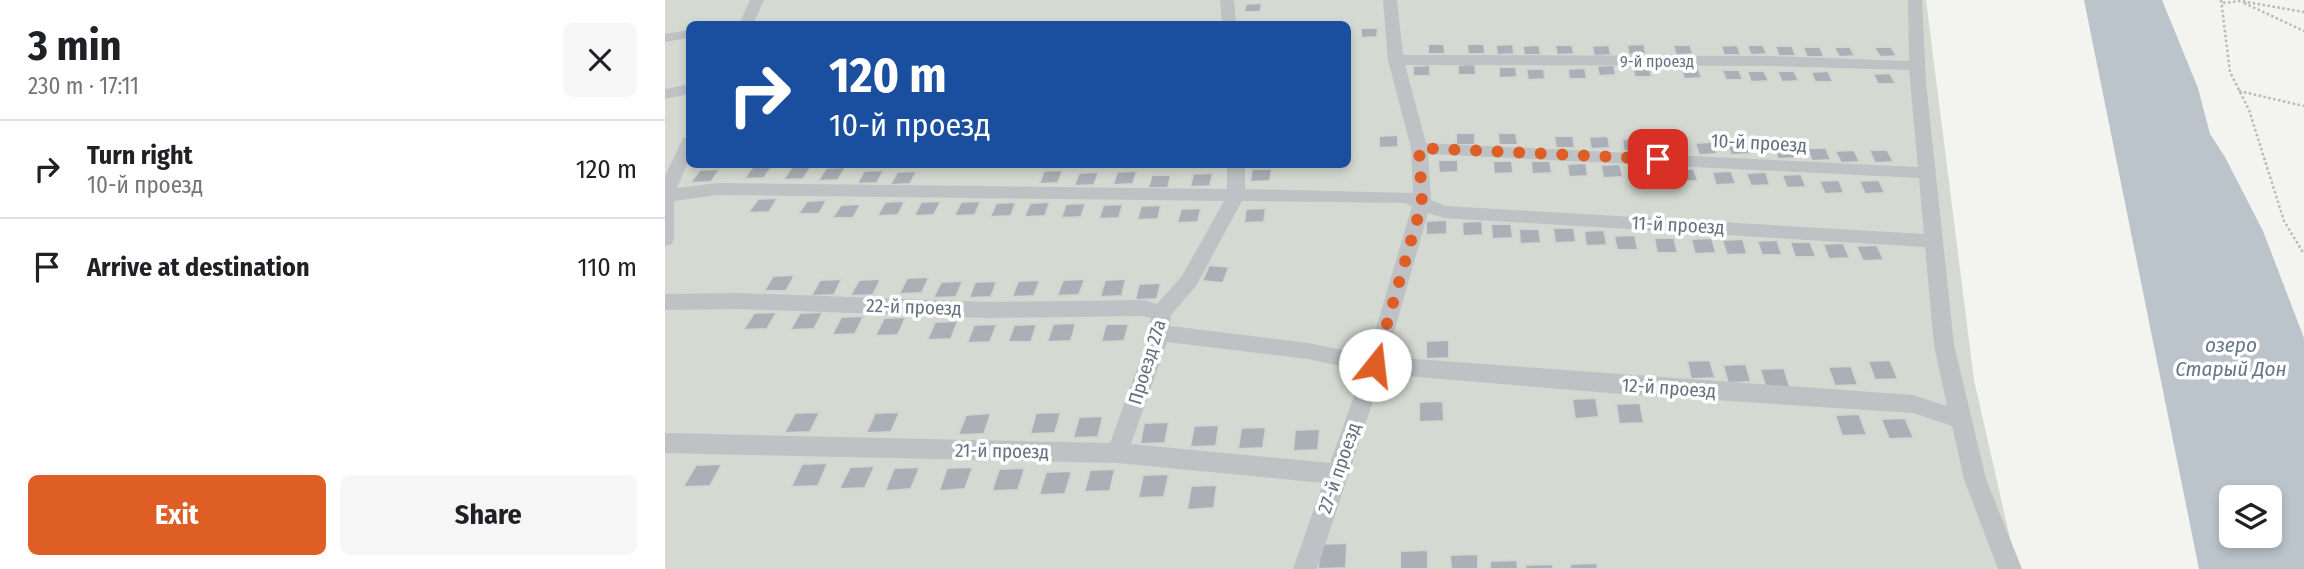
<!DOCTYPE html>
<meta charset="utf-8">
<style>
body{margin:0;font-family:"Fira Sans Condensed",sans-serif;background:#f6f6f6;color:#202124;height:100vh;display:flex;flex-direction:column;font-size:26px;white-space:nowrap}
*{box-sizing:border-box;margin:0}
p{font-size:23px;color:#757577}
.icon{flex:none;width:38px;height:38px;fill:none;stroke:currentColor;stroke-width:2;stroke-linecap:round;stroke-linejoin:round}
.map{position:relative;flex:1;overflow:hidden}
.side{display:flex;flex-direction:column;background:#fff;width:665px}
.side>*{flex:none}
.top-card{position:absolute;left:21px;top:21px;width:665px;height:147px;border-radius:10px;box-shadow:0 4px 10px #0003;background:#1a4fa0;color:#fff;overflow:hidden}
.tools{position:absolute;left:1554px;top:485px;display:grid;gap:14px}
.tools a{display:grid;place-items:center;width:63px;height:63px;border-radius:10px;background:#fff;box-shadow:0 4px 10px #0003;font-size:35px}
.pin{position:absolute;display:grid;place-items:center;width:60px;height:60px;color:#fff;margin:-30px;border-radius:14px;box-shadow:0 4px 10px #0006}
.me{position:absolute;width:77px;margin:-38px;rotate:16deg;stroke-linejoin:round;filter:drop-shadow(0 0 5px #0008)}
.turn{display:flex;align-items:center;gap:24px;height:147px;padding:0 28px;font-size:32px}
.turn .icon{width:91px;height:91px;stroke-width:2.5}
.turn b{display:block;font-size:49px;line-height:60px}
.round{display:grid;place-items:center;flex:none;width:74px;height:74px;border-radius:10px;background:#f6f6f6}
.head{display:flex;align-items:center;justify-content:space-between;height:119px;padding:0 28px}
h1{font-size:42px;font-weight:700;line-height:52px}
.primary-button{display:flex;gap:14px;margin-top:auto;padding:14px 28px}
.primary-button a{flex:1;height:80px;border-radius:10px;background:#de5e25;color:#fff;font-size:28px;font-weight:700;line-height:80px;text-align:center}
.primary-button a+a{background:#f6f6f6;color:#202124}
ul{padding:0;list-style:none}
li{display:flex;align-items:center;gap:21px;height:98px;padding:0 28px;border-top:2px solid #e0e0e0}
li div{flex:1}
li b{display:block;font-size:26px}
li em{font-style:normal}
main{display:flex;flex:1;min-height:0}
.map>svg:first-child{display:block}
</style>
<main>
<section class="side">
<div class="head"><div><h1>3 min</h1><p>230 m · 17:11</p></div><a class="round"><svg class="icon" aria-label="close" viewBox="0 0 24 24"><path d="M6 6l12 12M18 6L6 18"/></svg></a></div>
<ul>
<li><svg class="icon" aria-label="right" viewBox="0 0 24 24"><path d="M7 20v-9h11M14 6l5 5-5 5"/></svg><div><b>Turn right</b><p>10-й проезд</p></div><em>120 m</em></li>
<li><svg class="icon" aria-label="arrive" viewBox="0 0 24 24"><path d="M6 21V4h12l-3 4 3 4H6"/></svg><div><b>Arrive at destination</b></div><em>110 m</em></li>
</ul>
<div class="primary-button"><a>Exit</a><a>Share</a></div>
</section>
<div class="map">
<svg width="1639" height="569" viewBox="0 0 1639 569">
<rect width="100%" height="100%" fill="#f3f4ef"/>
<path fill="#d4dad1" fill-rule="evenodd" d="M 0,0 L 1261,0 L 1309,380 L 1352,569 L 0,569 ZM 24,24 L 682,24 L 682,164 L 24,164 Z"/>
<path fill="#bac4ca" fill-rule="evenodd" d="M 1419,0 L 1497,0 L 1533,88 L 1545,134 L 1560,157 L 1598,231 L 1639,338 L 1639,569 L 1534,569 ZM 1566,497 L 1605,497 L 1605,536 L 1566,536 Z"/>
<path fill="#aab0b5" stroke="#d4d5d2" stroke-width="2" d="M 597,3 L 595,12 L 579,12 L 581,4 Z
M 696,28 L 713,28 L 712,37 L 696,38 Z
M 763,44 L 779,44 L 780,54 L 763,54 Z
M 802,44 L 819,44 L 820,54 L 803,54 Z
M 848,44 L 849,54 L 832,55 L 831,45 Z
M 979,44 L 981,54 L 964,55 L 962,45 Z
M 874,45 L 876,55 L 859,55 L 858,46 Z
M 890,45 L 907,45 L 909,54 L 892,55 Z
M 944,45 L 946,55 L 929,56 L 927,46 Z
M 1008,45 L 1025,45 L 1028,54 L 1011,55 Z
M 1072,45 L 1076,55 L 1059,55 L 1056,46 Z
M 1082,45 L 1098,45 L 1102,54 L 1086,55 Z
M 1110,46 L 1127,46 L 1131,56 L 1114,56 Z
M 1138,47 L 1155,47 L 1159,57 L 1142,57 Z
M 1169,47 L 1185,47 L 1190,56 L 1174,57 Z
M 1209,47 L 1226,47 L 1232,56 L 1215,57 Z
M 810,64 L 811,75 L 793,75 L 793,65 Z
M 765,65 L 765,76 L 748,76 L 748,66 Z
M 949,65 L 951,75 L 934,76 L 932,66 Z
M 984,66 L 987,77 L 970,77 L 967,67 Z
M 834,67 L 851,67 L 852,77 L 834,78 Z
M 920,68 L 922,79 L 904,79 L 903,69 Z
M 1016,68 L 1033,68 L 1037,78 L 1019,79 Z
M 861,69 L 879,69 L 880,79 L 863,80 Z
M 1057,70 L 1074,70 L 1078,80 L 1061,80 Z
M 1082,71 L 1099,71 L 1104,81 L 1086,82 Z
M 1112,71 L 1129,71 L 1134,81 L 1117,82 Z
M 1163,71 L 1168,82 L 1150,82 L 1146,72 Z
M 1225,73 L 1231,84 L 1213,84 L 1208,74 Z
M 791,133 L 810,133 L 810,145 L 791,145 Z
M 833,133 L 851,133 L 853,145 L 834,145 Z
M 733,135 L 733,147 L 714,148 L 714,136 Z
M 889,136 L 908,136 L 910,148 L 891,148 Z
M 943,136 L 945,148 L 926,149 L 924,137 Z
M 975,138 L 978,151 L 959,151 L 957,139 Z
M 1014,138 L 1017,150 L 998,151 L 995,139 Z
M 1048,142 L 1052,154 L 1034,155 L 1030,143 Z
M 1081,142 L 1085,154 L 1066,155 L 1062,143 Z
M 1127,146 L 1132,158 L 1113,159 L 1109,147 Z
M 1142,148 L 1161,148 L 1166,160 L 1147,161 Z
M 1189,150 L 1195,162 L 1176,163 L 1170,151 Z
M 1204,150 L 1222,150 L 1229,162 L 1210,163 Z
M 773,160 L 793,160 L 793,172 L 774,173 Z
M 828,161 L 847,161 L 848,173 L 829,174 Z
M 866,161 L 885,161 L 887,173 L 867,174 Z
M 921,163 L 923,176 L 904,177 L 902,164 Z
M 955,164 L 958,177 L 938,178 L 936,165 Z
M 108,165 L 99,178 L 79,179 L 88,166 Z
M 147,166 L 138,179 L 118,180 L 127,167 Z
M 181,167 L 173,180 L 153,181 L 161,168 Z
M 988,168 L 992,181 L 972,182 L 969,169 Z
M 55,169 L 46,182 L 25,183 L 35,170 Z
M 587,169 L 607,169 L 605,181 L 585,182 Z
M 1010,169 L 1029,169 L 1033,181 L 1014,182 Z
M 219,170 L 212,183 L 192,184 L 199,171 Z
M 398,170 L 393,183 L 374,184 L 379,171 Z
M 252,171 L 245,184 L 225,185 L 232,172 Z
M 472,171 L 468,184 L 448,185 L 452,172 Z
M 1066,171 L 1071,184 L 1051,185 L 1047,172 Z
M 434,172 L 429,185 L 409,186 L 414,173 Z
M 1101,172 L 1105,185 L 1086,186 L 1081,173 Z
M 548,173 L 545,186 L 525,187 L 528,174 Z
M 1136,174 L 1141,187 L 1122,188 L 1117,175 Z
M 487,175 L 506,175 L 503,188 L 483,188 Z
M 1174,180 L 1179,193 L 1160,194 L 1154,181 Z
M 1214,180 L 1220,193 L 1200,194 L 1194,181 Z
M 113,198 L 104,212 L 83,213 L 93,199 Z
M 162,200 L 154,214 L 133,214 L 142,201 Z
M 240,201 L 233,215 L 212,216 L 220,202 Z
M 276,201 L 269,215 L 249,216 L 256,202 Z
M 316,201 L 310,215 L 289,216 L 296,202 Z
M 351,202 L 346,216 L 325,217 L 331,203 Z
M 385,202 L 380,216 L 359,217 L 365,203 Z
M 421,203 L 416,217 L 396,218 L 401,204 Z
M 196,204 L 188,218 L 167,218 L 176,205 Z
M 458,204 L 454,218 L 434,219 L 438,205 Z
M 496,205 L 493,219 L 472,220 L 476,206 Z
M 536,208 L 533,222 L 512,223 L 516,209 Z
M 601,208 L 599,222 L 579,223 L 581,209 Z
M 782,220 L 782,234 L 761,235 L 761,221 Z
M 817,221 L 818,235 L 798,236 L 797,222 Z
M 826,224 L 846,224 L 848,238 L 827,239 Z
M 888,228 L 909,228 L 911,242 L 890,243 Z
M 854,229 L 874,229 L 876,243 L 855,244 Z
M 939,230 L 942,245 L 921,246 L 919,231 Z
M 970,235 L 973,250 L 952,250 L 949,236 Z
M 989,238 L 1009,238 L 1013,253 L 992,253 Z
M 1047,238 L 1051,253 L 1030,254 L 1026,239 Z
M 1078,239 L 1082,254 L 1062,255 L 1057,240 Z
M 1112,240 L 1117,255 L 1097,255 L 1092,241 Z
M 1125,242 L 1145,242 L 1151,257 L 1130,257 Z
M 1178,243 L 1185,258 L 1164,259 L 1158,244 Z
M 1212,245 L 1219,260 L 1198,261 L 1191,246 Z
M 544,265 L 564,267 L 558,283 L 537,281 Z
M 130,275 L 121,291 L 99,291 L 108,276 Z
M 264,277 L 257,293 L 234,294 L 242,278 Z
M 177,279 L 169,295 L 146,296 L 155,280 Z
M 216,279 L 208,295 L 185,296 L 194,280 Z
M 420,279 L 414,295 L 392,296 L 398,280 Z
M 461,279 L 457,296 L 435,297 L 440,280 Z
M 375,280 L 369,296 L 347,297 L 353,281 Z
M 298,281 L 291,297 L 268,298 L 276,282 Z
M 332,281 L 326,297 L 304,298 L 310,282 Z
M 496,283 L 492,299 L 470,300 L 474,284 Z
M 112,312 L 102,329 L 78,330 L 89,313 Z
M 158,312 L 149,329 L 125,330 L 135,313 Z
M 199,316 L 190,334 L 167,335 L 176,317 Z
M 241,317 L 233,335 L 210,336 L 219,318 Z
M 293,321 L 286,339 L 262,340 L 270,322 Z
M 411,323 L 406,341 L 382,342 L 388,324 Z
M 332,324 L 325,342 L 302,343 L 309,325 Z
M 372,324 L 366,342 L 343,342 L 349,325 Z
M 441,324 L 464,324 L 459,341 L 436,342 Z
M 784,340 L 784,358 L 761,359 L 761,341 Z
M 1045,360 L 1050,378 L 1026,379 L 1022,361 Z
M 1225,360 L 1233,379 L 1210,380 L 1203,361 Z
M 1081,364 L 1086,382 L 1063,383 L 1058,365 Z
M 1186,366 L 1193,385 L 1170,386 L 1163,367 Z
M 1119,368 L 1125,387 L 1101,388 L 1095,369 Z
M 931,398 L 934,417 L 910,419 L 907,399 Z
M 778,401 L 779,421 L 754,422 L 754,402 Z
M 975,403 L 979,423 L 954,424 L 951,404 Z
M 155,412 L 145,432 L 119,433 L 130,413 Z
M 235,412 L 226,432 L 201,433 L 210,413 Z
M 396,412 L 390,433 L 365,434 L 371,413 Z
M 326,413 L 319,434 L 293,435 L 301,415 Z
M 1194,414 L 1202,435 L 1177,436 L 1170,415 Z
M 438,416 L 433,437 L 408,438 L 414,417 Z
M 1240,418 L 1249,438 L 1224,439 L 1216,419 Z
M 504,422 L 500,443 L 475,444 L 479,423 Z
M 554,425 L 551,446 L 525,447 L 529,426 Z
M 601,427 L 598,448 L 573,449 L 576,428 Z
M 655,429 L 653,450 L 628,451 L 630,430 Z
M 163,463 L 153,486 L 126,487 L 137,464 Z
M 57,464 L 45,486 L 18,487 L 31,465 Z
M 210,466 L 200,488 L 174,489 L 185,467 Z
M 255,467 L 246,489 L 220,491 L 229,468 Z
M 308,467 L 300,489 L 274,491 L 282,468 Z
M 360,468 L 353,490 L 327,491 L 334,469 Z
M 450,469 L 445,491 L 419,492 L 425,470 Z
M 407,471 L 400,494 L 374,495 L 381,472 Z
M 504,474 L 499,497 L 473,498 L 478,475 Z
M 552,485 L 549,508 L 522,510 L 526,486 Z
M 682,543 L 681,568 L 653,569 L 655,544 Z
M 763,550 L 763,569 L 735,569 L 735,551 Z
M 813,554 L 813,569 L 786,569 L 785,555 Z
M 852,560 L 853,569 L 825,569 L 825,561 Z
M 932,563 L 933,569 L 905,569 L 905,564 Z
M 888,564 L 888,569 L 861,569 L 860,565 Z"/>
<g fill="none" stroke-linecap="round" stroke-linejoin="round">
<path stroke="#b8babc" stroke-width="2.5" stroke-dasharray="2.5 2.5" stroke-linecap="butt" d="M 1556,0 L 1565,72 L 1584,110 L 1619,221 L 1639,254
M 1558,3 L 1576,1 L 1639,12
M 1579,3 L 1639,31
M 1574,91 L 1639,106"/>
<path fill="#bec2c5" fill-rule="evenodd" d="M 85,0 L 99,0 L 88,24 L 74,24 Z
M 555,0 L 569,0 L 571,24 L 557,24 Z
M 718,0 L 732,0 L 738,55 L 1104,56 L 1244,61 L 1243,0 L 1257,0 L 1261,82 L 1289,345 L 1321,479 L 1357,569 L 1333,569 L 1299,479 L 1287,426 L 1248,413 L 956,394 L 717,374 L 652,569 L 628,569 L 658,483 L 452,463 L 0,453 L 0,433 L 445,443 L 485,333 L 486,318 L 478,316 L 324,318 L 74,309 L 0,310 L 0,294 L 74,293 L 324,302 L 478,300 L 492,304 L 517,276 L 559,201 L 52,195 L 9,201 L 9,239 L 7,244 L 0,246 L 0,176 L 18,138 L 24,137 L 24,160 L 12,188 L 52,183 L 562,189 L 562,164 L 580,164 L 580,189 L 748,193 L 746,148 L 723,60 ZM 740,65 L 1104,66 L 1244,70 L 1253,167 L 761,143 ZM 763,154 L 1254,178 L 1259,234 L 781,206 L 766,200 ZM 577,201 L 739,203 L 747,206 L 703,355 L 643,343 L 505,326 L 506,315 L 531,286 ZM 763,213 L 779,218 L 1260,247 L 1269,345 L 1282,406 L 1248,395 L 722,357 ZM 502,342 L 643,359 L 698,371 L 665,463 L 466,444 Z
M 24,30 L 24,38 L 0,42 L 0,34 Z
M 24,84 L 24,94 L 0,99 L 0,89 Z"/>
</g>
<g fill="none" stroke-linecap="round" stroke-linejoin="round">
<path stroke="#de5e25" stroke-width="12" stroke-dasharray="0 21.6" d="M 710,365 L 757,203 L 754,148 L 993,159"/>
</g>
<g text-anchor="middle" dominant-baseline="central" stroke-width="7" stroke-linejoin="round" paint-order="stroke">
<g font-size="16" fill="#637180" stroke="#fff">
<text x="992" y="61">9-й проезд</text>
</g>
<g font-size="19" fill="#637180" stroke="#fff">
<text transform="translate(1094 143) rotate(3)">10-й проезд</text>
<text transform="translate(1013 225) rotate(3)">11-й проезд</text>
<text transform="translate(249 307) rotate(2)">22-й проезд</text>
<text transform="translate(482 362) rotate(-73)">Проезд 27а</text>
<text transform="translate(1004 388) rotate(4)">12-й проезд</text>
<text transform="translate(337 451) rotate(1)">21-й проезд</text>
<text transform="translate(674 468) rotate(-71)">27-й проезд</text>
</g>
<g font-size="21" font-style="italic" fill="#637985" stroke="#fff">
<text x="1566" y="345">озеро<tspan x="1566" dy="24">Старый Дон</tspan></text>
</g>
</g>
</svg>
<div class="tools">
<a><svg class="icon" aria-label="layers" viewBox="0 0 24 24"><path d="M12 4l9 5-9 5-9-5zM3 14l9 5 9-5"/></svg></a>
</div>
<div class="pin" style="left:993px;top:159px;background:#d93025"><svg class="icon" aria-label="arrive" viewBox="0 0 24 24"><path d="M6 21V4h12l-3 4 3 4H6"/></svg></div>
<svg class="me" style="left:710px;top:365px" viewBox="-20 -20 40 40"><circle r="19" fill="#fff"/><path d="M0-13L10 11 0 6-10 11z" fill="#de5e25"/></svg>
<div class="top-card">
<div class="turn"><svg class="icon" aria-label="right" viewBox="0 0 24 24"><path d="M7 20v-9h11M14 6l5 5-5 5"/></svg><div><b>120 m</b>10-й проезд</div></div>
</div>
</div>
</main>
